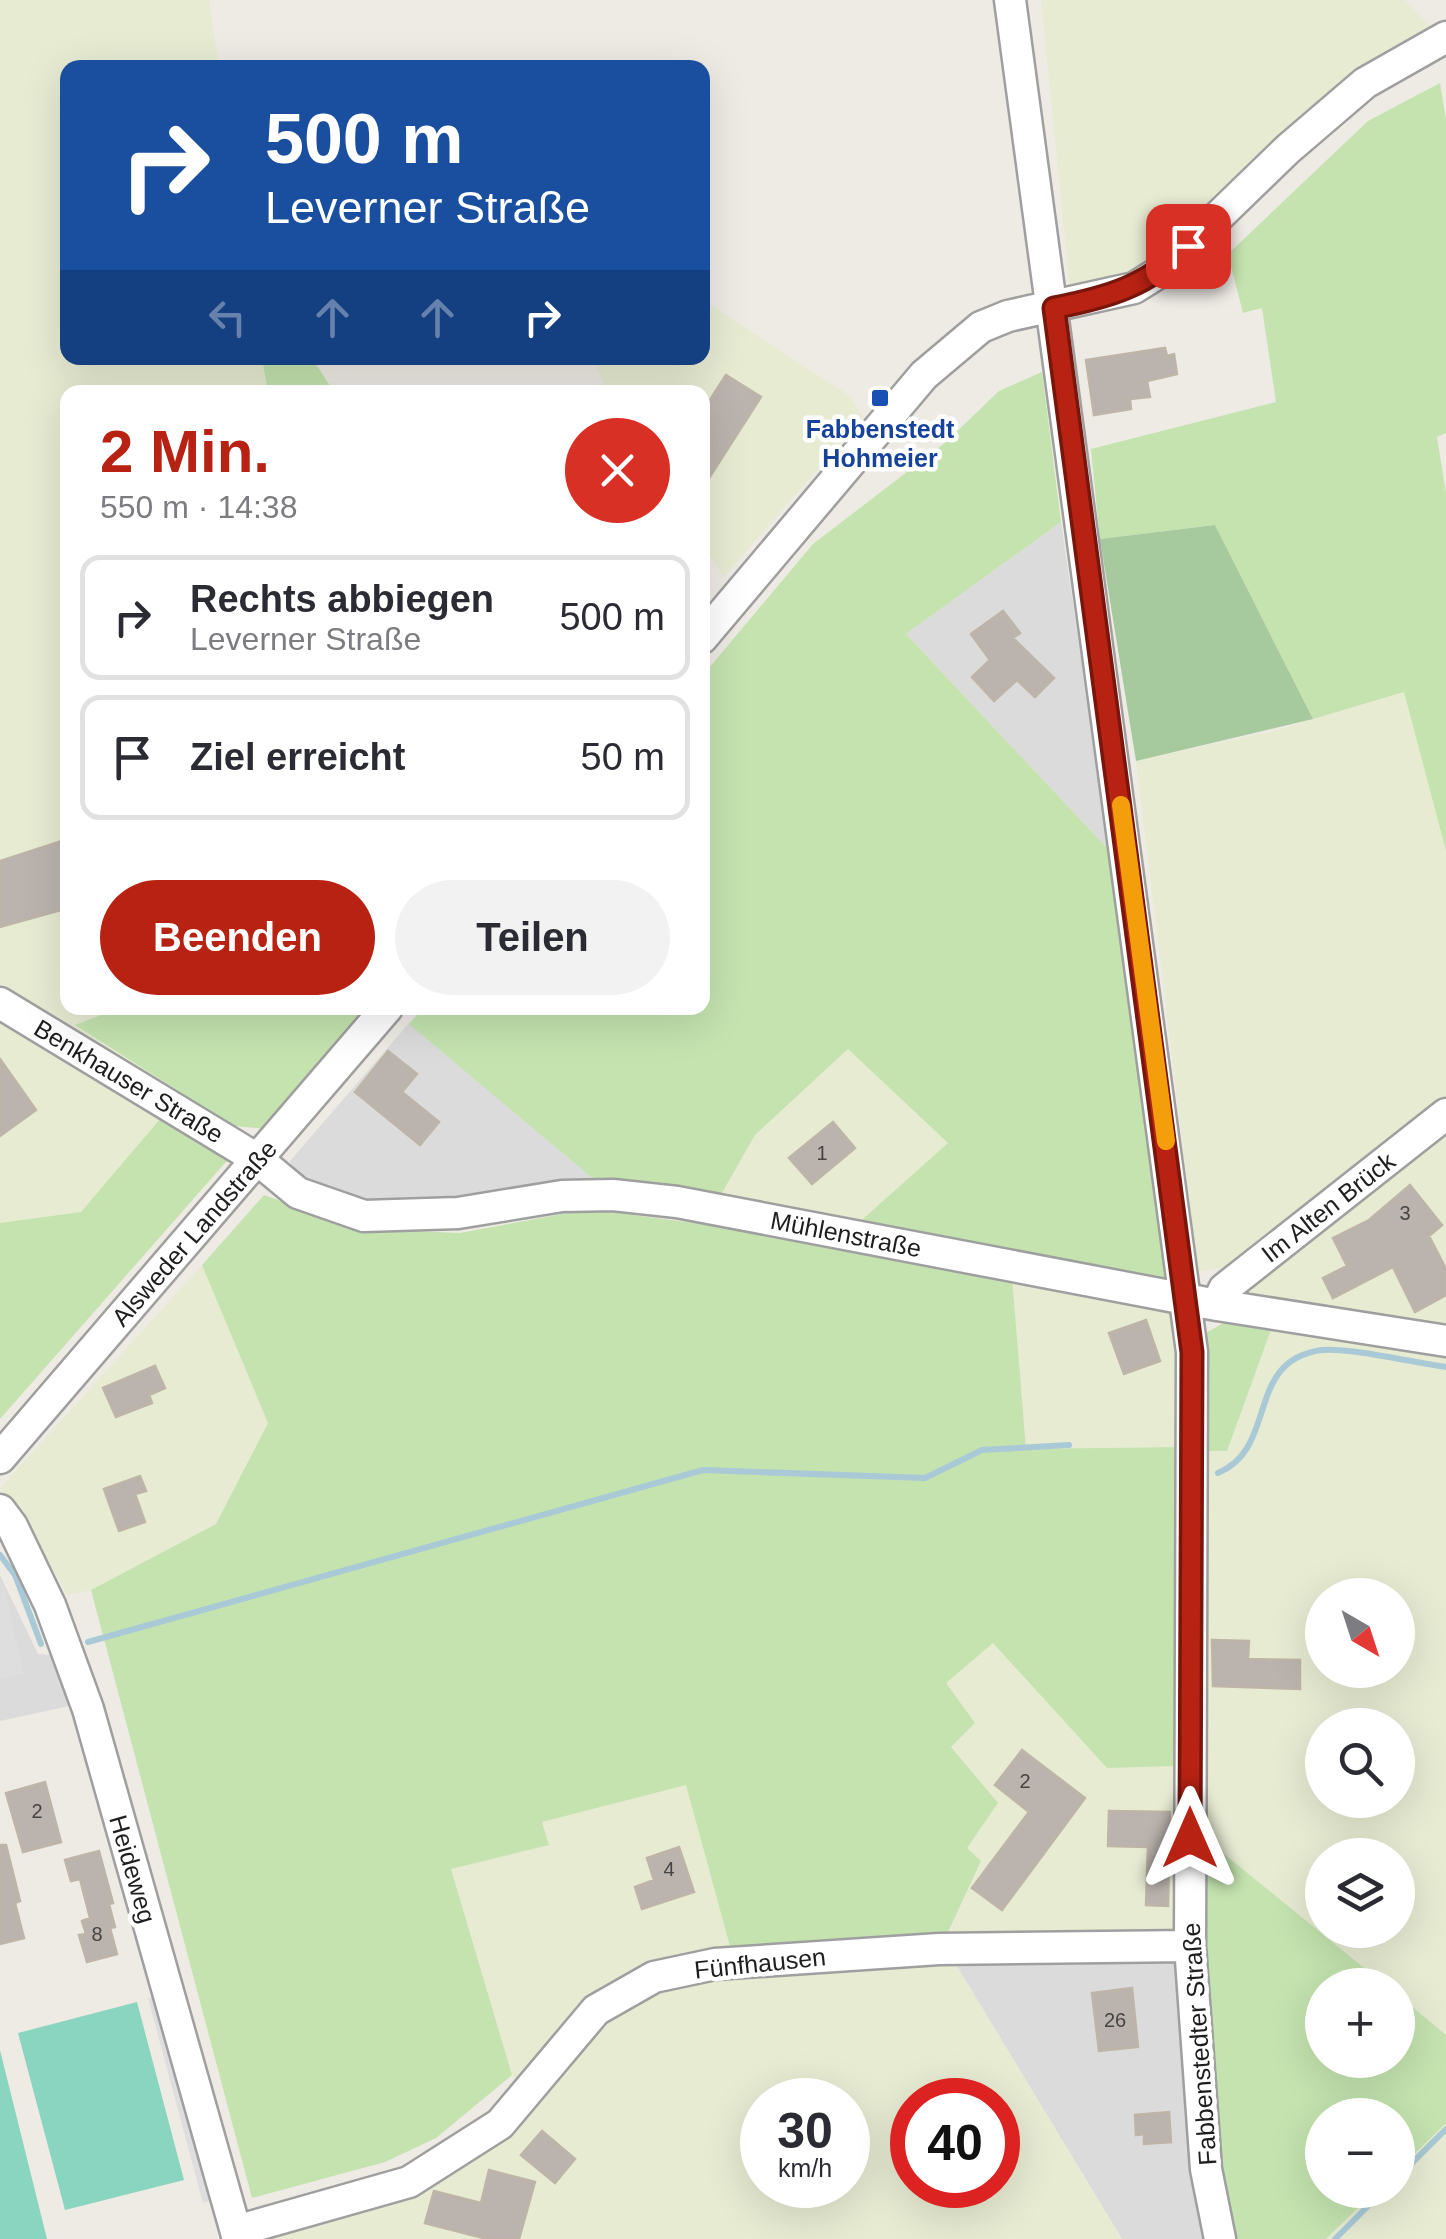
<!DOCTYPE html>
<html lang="de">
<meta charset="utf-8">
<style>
body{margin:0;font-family:Helvetica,sans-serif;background:#f2f2f3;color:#2b2b33;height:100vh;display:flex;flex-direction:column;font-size:38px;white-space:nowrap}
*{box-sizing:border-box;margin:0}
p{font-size:32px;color:#7c7c81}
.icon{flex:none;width:55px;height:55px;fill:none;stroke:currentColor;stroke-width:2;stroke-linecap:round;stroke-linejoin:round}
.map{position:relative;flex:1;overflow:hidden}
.sheet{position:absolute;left:60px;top:385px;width:650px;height:630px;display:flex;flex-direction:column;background:#fff;border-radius:20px;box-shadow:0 10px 40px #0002}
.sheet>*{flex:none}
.top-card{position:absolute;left:60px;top:60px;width:650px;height:305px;border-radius:20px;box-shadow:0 10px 40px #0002;background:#1a4fa0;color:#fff;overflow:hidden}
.needle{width:65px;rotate:141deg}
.controls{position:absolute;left:1305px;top:1578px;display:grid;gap:20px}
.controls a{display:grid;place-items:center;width:110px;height:110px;border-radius:50%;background:#fff;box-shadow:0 10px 40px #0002;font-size:50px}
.speed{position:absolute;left:740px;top:2078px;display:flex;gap:20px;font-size:50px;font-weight:700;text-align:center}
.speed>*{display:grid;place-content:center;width:130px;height:130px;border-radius:50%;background:#fff;box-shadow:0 10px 40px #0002;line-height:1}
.speed small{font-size:25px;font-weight:400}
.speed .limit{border:15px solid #d22;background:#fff;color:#111}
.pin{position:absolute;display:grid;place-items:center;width:85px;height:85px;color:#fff;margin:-42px;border-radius:20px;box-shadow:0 5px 15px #0006}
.me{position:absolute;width:110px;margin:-55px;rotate:0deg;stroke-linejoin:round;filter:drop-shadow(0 0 8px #0008)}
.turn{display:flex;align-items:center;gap:35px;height:210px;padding:0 40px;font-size:45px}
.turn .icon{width:130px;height:130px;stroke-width:2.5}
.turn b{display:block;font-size:70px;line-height:85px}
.lanes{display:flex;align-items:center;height:95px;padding:0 40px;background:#0003;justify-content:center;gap:50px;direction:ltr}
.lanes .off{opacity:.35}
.round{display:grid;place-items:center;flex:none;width:105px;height:105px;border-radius:52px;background:#f2f2f3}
.headline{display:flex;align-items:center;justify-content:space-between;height:170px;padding:0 40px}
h1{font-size:60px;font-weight:800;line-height:75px;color:#b82213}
.action{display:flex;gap:20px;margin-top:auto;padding:20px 40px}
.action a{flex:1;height:115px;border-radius:60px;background:#b82213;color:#fff;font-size:40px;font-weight:800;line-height:115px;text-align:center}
.action a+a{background:#f2f2f3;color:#2b2b33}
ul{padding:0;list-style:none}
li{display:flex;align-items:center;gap:30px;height:125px;margin:0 20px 15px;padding:0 20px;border:5px solid #e1e1e2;border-radius:20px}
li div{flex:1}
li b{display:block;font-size:38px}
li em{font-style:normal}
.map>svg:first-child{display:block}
</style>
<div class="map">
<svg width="1446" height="2239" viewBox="0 0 1446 2239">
<rect width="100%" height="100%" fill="#eeebe5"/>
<path fill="#dcdbdb" d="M 1061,522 L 1109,850 L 906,634 Z
M 409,1023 L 597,1182 L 458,1205 L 365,1208 L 291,1177 L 290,1161 Z
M 0,1575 L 38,1654 L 51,1655 L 69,1706 L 0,1721 Z
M 1180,1960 L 1207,2239 L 1122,2239 L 955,1963 Z"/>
<path fill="#e7ebd2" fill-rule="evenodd" d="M 0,0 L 209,0 L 219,67 L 68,68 L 68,358 L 262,358 L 268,392 L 68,392 L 68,1008 L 119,1008 L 76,1025 L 183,1092 L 81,1212 L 0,1223 Z
M 1041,0 L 1405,0 L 1432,28 L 1133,276 L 1070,290 Z
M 703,300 L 850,396 L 863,417 L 724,577 L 703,546 L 702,392 L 606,392 L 594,358 L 702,358 Z
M 1404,692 L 1446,851 L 1446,1099 L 1230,1266 L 1198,1272 L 1136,761 L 1277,730 Z
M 848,1049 L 948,1143 L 855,1226 L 719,1198 L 755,1135 Z
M 1446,1126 L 1446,1335 L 1251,1304 L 1238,1290 Z
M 202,1265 L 268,1423 L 216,1524 L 91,1590 L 67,1595 L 28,1523 L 0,1488 Z
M 1012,1277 L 1176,1305 L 1180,1447 L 1026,1450 Z
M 1272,1327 L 1446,1355 L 1446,2035 L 1398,1995 L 1398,1985 L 1385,1985 L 1218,1849 L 1201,1849 L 1207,1451 L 1227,1450 ZM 1322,1595 L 1398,1595 L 1398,1670 L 1322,1670 ZM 1322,1725 L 1398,1725 L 1398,1800 L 1322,1800 ZM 1322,1855 L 1398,1855 L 1398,1930 L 1322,1930 Z
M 993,1643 L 1107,1768 L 1176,1766 L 1182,1940 L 945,1941 L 981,1862 L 966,1849 L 945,1683 Z
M 686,1784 L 731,1950 L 955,1963 L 1122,2239 L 255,2239 L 408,2194 L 536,2092 L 512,2075 L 451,1869 L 549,1845 L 542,1822 ZM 762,2100 L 848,2100 L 848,2185 L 762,2185 ZM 912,2100 L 998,2100 L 998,2185 L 912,2185 Z
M 1446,2123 L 1446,2239 L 1326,2239 L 1376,2190 L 1398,2190 L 1398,2170 Z"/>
<path fill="#c4e3af" d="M 1440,83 L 1446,120 L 1446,433 L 1437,437 L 1446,493 L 1446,851 L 1404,692 L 1313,719 L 1215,525 L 1100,539 L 1091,449 L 1276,402 L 1262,308 L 1243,313 L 1228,254 L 1368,121 Z
M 262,358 L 312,358 L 334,392 L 268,392 Z
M 1042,372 L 1061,522 L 906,634 L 1109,850 L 1172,1280 L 855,1226 L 948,1143 L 848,1049 L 755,1135 L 719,1198 L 597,1182 L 409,1024 L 423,1008 L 702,1008 L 703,675 L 813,544 L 946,442 L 999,391 Z
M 120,1008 L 369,1008 L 269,1129 L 234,1126 L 75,1025 Z
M 166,1112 L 232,1155 L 0,1419 L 0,1223 L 81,1212 Z
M 264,1195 L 359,1229 L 460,1233 L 589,1209 L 753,1231 L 1012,1277 L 1026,1449 L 1180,1447 L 1176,1766 L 1107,1768 L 993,1643 L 946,1683 L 975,1723 L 951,1747 L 998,1803 L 967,1848 L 981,1861 L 944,1941 L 731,1950 L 686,1785 L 542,1822 L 549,1845 L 451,1869 L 512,2075 L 436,2138 L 385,2162 L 252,2198 L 91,1590 L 216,1524 L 268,1423 L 202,1265 Z
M 1227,1321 L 1272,1327 L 1227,1451 L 1207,1451 L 1204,1334 Z
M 1201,1849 L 1218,1849 L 1385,1985 L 1322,1985 L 1322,2060 L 1398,2060 L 1398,1995 L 1446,2035 L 1446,2123 L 1398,2170 L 1398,2115 L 1322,2115 L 1322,2190 L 1376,2190 L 1326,2239 L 1233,2239 C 1212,2110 1206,1980 1201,1849 Z"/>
<path fill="#a6c99d" d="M 1215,525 L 1313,719 L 1136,761 L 1100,539 Z"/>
<path fill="#8ad5bf" d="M 137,2002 L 184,2180 L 65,2210 L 18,2033 Z
M 0,2050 L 47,2239 L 0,2239 Z"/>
<path fill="#dedede" d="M 5,1591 L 24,1674 L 0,1679 L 0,1592 Z
M 160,1995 L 216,2199 L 203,2203 L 148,1998 Z"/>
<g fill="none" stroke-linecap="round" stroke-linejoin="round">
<path stroke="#a9c9d7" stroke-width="6" d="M 1218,1473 C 1279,1448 1244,1360 1322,1350 C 1348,1347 1416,1363 1446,1367
M 0,1555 L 15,1575 L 41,1644
M 88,1642 L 703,1470 L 925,1478 L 982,1450 L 1069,1445
M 1398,2177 L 1446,2129
M 1335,2239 L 1384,2190"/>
</g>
<path fill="#bbb4ae" stroke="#beb4a8" stroke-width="2.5" d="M 1165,348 L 1167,356 L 1174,354 L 1177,374 L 1147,381 L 1150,397 L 1130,399 L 1131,409 L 1094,415 L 1086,360 Z
M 726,375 L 761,397 L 702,489 L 702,412 Z
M 1003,611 L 1020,633 L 1013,638 L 1054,678 L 1035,697 L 1017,680 L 994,701 L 972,677 L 990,660 L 971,634 Z
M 68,839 L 68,908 L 0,927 L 0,861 Z
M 388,1051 L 417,1074 L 402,1092 L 439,1122 L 420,1145 L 355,1092 Z
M 0,1059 L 36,1110 L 0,1136 Z
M 833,1122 L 855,1148 L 812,1184 L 789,1158 Z
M 1410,1185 L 1442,1225 L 1429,1236 L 1446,1269 L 1446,1295 L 1415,1312 L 1393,1267 L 1333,1298 L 1323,1278 L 1347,1266 L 1333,1238 L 1369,1220 Z
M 1146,1320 L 1160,1361 L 1124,1374 L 1109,1333 Z
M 155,1366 L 165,1388 L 149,1395 L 152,1403 L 116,1417 L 103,1388 Z
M 140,1476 L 146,1491 L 135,1494 L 145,1522 L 119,1531 L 104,1489 Z
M 1212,1640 L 1249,1641 L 1248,1659 L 1300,1660 L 1300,1689 L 1213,1686 Z
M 1022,1750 L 1085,1798 L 1002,1910 L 972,1888 L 1029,1812 L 995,1785 Z
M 45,1782 L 61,1842 L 23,1852 L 6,1793 Z
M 1109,1811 L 1170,1812 L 1168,1906 L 1146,1905 L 1148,1847 L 1108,1846 Z
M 0,1845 L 6,1845 L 20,1901 L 15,1903 L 24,1938 L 0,1944 Z
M 679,1847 L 694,1892 L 642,1909 L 635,1887 L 654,1880 L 647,1858 Z
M 99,1851 L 113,1903 L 109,1904 L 115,1927 L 110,1928 L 117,1954 L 87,1962 L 79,1935 L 86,1934 L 82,1921 L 90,1918 L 80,1879 L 71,1881 L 65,1860 Z
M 1132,1988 L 1138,2047 L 1099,2051 L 1092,1993 Z
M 1169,2112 L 1171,2142 L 1144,2144 L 1144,2134 L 1136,2135 L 1135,2115 Z
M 542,2131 L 575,2159 L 555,2183 L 521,2155 Z
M 489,2170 L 535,2182 L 519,2239 L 487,2239 L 425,2223 L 434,2191 L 481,2203 Z"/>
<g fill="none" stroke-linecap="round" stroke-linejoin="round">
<defs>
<path id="minor" d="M 1010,0 L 1192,1352 L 1190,1946 L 1206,2169 L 1220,2239
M 702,638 L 924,375 L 981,327 L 1008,316 L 1134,288 L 1163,270 L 1288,149 L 1365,83 L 1446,37
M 0,1003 L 257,1159 L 298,1193 L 364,1216 L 458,1213 L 562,1196 L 613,1195 L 677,1202 L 1217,1305 L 1446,1341
M 1217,1305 L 1224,1289 L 1446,1114
M 0,1458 L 387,1008
M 0,1510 L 12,1526 L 50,1605 L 88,1709 L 238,2239
M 236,2231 L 409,2182 L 500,2124 L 596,2010 L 654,1977 L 715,1964 L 939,1949 L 1190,1946"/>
</defs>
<use href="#minor" stroke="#9f9f9f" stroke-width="35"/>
<use href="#minor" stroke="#fff" stroke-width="30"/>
</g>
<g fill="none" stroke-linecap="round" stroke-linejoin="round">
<defs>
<path id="route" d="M 1188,246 C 1147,286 1110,297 1054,308 L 1192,1352 L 1190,1838"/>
</defs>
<use href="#route" stroke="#78160c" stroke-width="25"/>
<use href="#route" stroke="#b82213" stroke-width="18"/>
<path stroke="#f59e0b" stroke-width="18" d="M 1121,805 L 1166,1141"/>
</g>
<rect fill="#1a4fb4" stroke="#fff" stroke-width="4" x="870" y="388" width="20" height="20" rx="5"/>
<g text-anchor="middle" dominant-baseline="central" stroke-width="9" stroke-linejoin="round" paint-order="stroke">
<g font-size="20" fill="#454442">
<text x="822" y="1153">1</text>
<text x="1405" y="1213">3</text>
<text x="1025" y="1781">2</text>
<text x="37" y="1811">2</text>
<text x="669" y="1869">4</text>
<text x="97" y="1934">8</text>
<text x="1115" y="2020">26</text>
</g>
<g font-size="25" font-weight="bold" fill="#164399" stroke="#fff">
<text x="880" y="429">Fabbenstedt<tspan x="880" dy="29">Hohmeier</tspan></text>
</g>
<g font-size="25" fill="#1e1e1e" stroke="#fff">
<text transform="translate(129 1081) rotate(31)">Benkhauser Straße</text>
<text transform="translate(1328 1207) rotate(-38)">Im Alten Brück</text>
<text transform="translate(194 1233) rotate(-49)">Alsweder Landstraße</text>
<text transform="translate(846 1234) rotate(11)">Mühlenstraße</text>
<text transform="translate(133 1869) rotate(74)">Heideweg</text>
<text transform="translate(760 1963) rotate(-6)">Fünfhausen</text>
<text transform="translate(1199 2044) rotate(-94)">Fabbenstedter Straße</text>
</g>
</g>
</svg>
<div class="controls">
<a><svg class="needle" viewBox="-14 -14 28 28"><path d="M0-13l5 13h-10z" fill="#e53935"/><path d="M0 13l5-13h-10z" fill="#7c7c81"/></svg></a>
<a><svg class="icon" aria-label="search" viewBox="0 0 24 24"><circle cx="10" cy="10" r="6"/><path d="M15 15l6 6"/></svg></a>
<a><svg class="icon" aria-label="layers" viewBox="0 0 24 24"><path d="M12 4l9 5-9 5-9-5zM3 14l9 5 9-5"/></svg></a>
<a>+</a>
<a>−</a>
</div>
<div class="speed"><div>30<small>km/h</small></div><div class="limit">40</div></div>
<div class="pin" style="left:1188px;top:246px;background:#d93025"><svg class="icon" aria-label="arrive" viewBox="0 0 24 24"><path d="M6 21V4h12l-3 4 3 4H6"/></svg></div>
<svg class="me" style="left:1190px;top:1838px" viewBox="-20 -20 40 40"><path d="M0-17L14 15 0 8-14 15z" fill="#b82213" stroke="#fff" stroke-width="4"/></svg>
<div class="top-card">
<div class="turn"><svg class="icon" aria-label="right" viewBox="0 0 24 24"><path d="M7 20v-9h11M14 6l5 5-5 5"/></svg><div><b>500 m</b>Leverner Straße</div></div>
<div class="lanes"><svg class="icon off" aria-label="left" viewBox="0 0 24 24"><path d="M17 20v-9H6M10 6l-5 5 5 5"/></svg><svg class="icon off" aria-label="ahead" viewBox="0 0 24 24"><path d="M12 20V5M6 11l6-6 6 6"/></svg><svg class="icon off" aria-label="ahead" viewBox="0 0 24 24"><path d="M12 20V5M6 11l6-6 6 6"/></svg><svg class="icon" aria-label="right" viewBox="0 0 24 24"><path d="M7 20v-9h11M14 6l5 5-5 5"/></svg></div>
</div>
<section class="sheet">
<div class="headline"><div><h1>2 Min.</h1><p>550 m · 14:38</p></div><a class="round" style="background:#d93025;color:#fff"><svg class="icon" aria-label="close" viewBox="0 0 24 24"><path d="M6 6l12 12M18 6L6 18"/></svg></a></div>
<ul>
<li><svg class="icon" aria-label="right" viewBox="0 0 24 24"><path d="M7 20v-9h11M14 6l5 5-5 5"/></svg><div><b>Rechts abbiegen</b><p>Leverner Straße</p></div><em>500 m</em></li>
<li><svg class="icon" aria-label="arrive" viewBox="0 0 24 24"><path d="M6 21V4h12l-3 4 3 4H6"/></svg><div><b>Ziel erreicht</b></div><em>50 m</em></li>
</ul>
<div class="action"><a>Beenden</a><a>Teilen</a></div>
</section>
</div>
